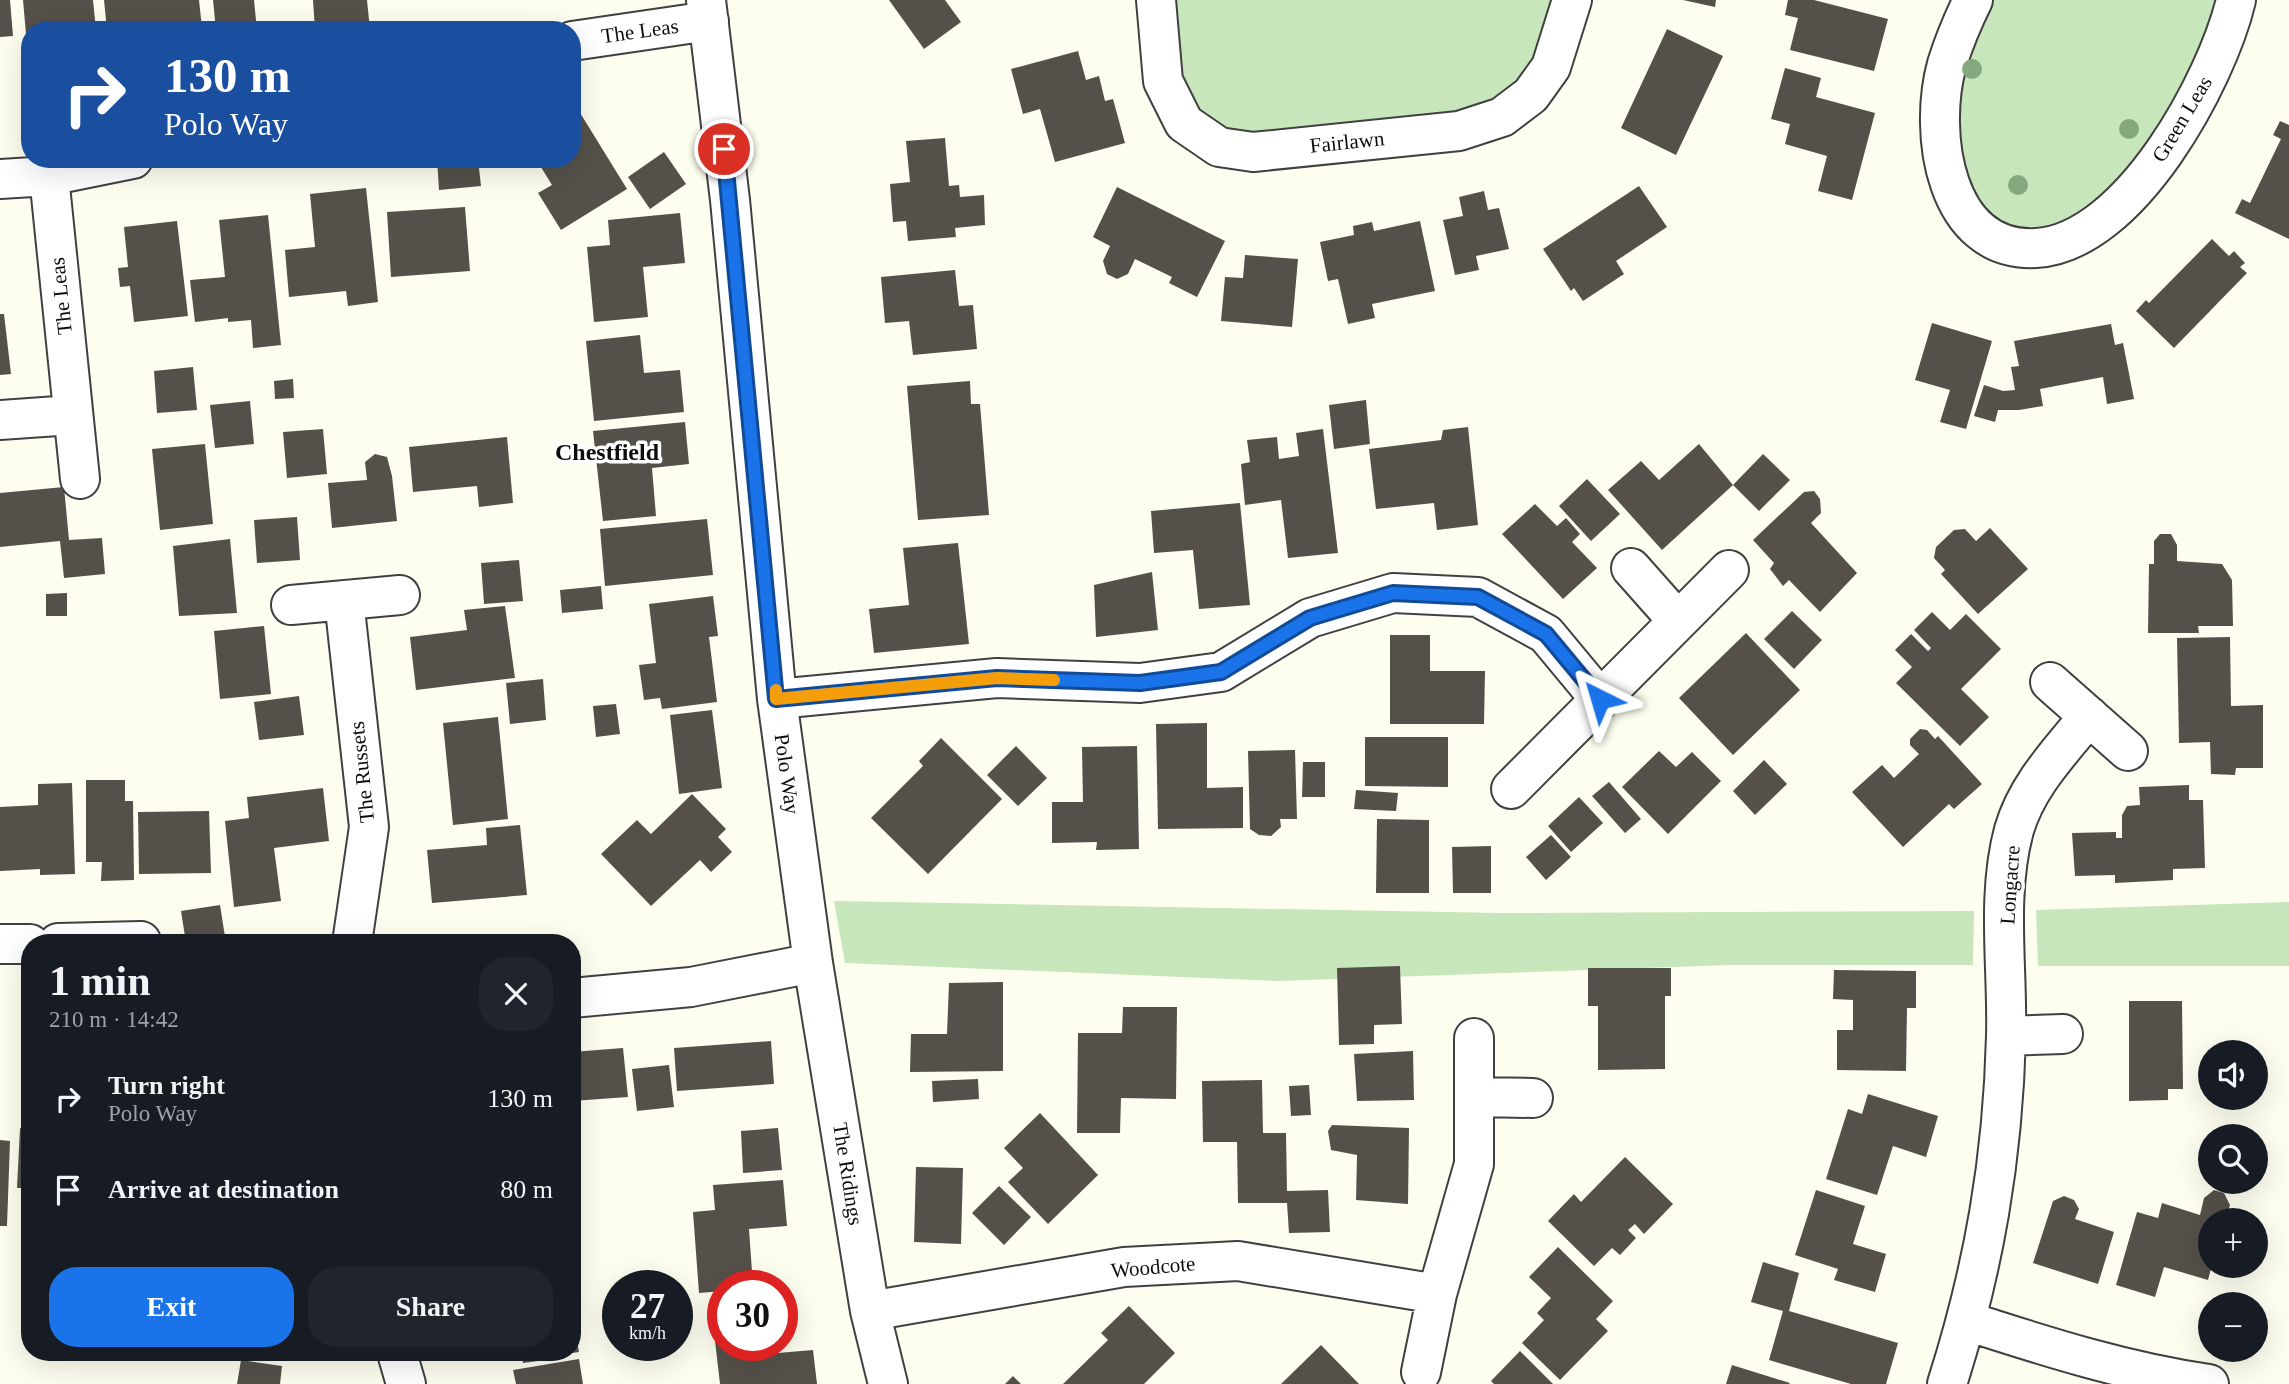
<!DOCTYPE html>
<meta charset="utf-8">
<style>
body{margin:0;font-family:"Times New Roman",serif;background:#20242c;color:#f1f3f6;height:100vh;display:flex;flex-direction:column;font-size:26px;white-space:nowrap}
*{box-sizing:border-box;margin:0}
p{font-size:23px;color:#9ea1a6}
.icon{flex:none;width:38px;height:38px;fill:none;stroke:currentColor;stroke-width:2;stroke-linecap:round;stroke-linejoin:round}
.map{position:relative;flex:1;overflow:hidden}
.side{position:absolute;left:21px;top:934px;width:560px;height:427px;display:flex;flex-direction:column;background:#171b24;border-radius:28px;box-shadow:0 7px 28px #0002}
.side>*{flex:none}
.top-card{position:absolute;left:21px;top:21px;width:560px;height:147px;border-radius:28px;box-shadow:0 7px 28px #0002;background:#1a4fa0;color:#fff;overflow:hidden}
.tools{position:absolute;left:2198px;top:1040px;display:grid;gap:14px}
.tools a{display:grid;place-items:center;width:70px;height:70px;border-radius:50%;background:#171b24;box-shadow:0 7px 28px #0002;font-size:35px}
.speed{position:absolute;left:602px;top:1270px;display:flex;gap:14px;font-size:35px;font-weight:700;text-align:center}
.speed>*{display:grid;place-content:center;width:91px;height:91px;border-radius:50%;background:#171b24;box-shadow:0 7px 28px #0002;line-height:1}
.speed small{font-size:18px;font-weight:400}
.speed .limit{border:10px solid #d22;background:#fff;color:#111}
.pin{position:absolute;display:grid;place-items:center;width:60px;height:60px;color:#fff;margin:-30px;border:4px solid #fff;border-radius:50%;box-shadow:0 2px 7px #0007}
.me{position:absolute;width:77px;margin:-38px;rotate:320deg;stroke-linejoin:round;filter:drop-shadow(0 0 5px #0008)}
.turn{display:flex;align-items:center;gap:24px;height:147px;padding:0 28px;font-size:32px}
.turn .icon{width:91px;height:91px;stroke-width:2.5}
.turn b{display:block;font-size:49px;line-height:60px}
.round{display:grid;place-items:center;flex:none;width:74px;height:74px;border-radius:28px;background:#20242c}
.head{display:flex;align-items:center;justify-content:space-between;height:119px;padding:0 28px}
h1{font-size:42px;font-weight:800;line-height:52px}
.primary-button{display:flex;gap:14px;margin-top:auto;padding:14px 28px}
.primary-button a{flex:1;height:80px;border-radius:28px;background:#1a73e8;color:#fff;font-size:28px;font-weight:800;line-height:80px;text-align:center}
.primary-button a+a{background:#20242c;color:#f1f3f6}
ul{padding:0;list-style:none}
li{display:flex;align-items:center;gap:21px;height:91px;padding:0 28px}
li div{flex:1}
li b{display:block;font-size:26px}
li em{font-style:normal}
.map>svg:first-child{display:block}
</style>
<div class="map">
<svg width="2289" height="1384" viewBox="0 0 2289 1384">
<rect width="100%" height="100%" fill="#fdfeef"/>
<path fill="#c7e6bb" d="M 1166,0 L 1561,0 L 1537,64 L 1499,107 L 1252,140 L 1205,122 L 1178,79 Z
M 1987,0 L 2220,0 C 2196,57 2177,117 2136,165 C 2088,221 2002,266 1964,175 C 1959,164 1961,149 1960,138 C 1958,122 1953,101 1955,85 C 1960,57 1977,27 1987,0 Z
M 834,901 L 1501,913 L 1974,911 L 1973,965 L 1730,965 L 1278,981 L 845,963 Z
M 2289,902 L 2289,966 L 2038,966 L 2036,910 Z"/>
<path fill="#55514a" d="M 0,0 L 10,0 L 13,36 L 0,37 Z
M 23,0 L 93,0 L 96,30 L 30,30 L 28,57 Z
M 104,0 L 199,0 L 202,28 L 107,30 Z
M 213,0 L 254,0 L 257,30 L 216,30 Z
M 313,0 L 367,0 L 370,30 L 315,30 Z
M 889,0 L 945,0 L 961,22 L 924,49 Z
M 1683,0 L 1716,0 L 1715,7 Z
M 1788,0 L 1814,0 L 1888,19 L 1874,71 L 1790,50 L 1798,18 L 1785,15 Z
M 1667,29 L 1723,56 L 1676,155 L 1621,128 Z
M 1078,51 L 1086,80 L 1099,76 L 1105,101 L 1113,99 L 1125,143 L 1055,162 L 1040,109 L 1023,114 L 1011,69 Z
M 1785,68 L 1821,78 L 1816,97 L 1875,113 L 1852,200 L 1818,191 L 1827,156 L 1785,144 L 1790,124 L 1771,119 Z
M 574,103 L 627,189 L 561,230 L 538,193 L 552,185 L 536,159 L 572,159 Z
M 2280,121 L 2289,125 L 2289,239 L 2235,213 L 2242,199 L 2250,203 L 2266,170 L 2281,139 L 2273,135 Z
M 945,138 L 949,186 L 959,185 L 960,197 L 984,195 L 985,225 L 955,228 L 956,237 L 908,241 L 906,221 L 893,222 L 890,184 L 910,182 L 906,141 Z
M 664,152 L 686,184 L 650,209 L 628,177 Z
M 437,159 L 478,159 L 481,186 L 439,190 Z
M 513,159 L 530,159 L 517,167 Z
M 1639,186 L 1667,227 L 1616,261 L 1624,274 L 1583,301 L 1574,288 L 1571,291 L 1543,249 Z
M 1117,187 L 1225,241 L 1197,297 L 1169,283 L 1172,277 L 1135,259 L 1128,274 L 1117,279 L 1107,274 L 1103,261 L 1110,246 L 1093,237 Z
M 366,188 L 378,302 L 348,306 L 346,291 L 289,297 L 285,250 L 315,247 L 310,194 Z
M 1484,191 L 1488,210 L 1499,208 L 1509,249 L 1476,256 L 1479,270 L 1455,275 L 1443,220 L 1463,216 L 1459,197 Z
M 465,207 L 470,271 L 391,277 L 387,212 Z
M 680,213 L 685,263 L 643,267 L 648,317 L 594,322 L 587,247 L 610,245 L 608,220 Z
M 268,215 L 281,345 L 253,348 L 251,320 L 228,322 L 228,318 L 195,322 L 190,280 L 225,277 L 219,220 Z
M 177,221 L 188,316 L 134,322 L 130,286 L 120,287 L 118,268 L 128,267 L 124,227 Z
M 1420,221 L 1435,291 L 1372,304 L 1375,318 L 1348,324 L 1338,279 L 1328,281 L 1320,242 L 1354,235 L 1353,226 L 1372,222 L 1374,231 Z
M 2212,239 L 2229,256 L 2234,251 L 2245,263 L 2240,267 L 2247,273 L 2174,348 L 2136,311 L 2146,300 L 2149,303 Z
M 1245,255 L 1298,259 L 1292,327 L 1221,321 L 1225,277 L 1243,278 Z
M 955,270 L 959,306 L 973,305 L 977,349 L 913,355 L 909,321 L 885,323 L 881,277 Z
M 0,314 L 4,314 L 11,374 L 0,375 Z
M 1932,323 L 1992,341 L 1966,429 L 1940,422 L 1950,390 L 1915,380 Z
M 2111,324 L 2115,345 L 2123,343 L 2134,399 L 2107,404 L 2103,377 L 2040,389 L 2043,406 L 2019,410 L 1998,410 L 1995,422 L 1974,416 L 1984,385 L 2003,391 L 2015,390 L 2011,367 L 2019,366 L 2014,341 Z
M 640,335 L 644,373 L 680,370 L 684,412 L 594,421 L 586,341 Z
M 193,367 L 197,410 L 157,413 L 154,371 Z
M 293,379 L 294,398 L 275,399 L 274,381 Z
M 970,381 L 971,404 L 980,404 L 989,515 L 918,520 L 907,386 Z
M 1366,400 L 1370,444 L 1334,449 L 1329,405 Z
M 250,401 L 254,444 L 215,448 L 210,405 Z
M 685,422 L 689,464 L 652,468 L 656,516 L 603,521 L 593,431 Z
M 1468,427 L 1478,525 L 1437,530 L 1434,503 L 1376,509 L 1369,449 L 1441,440 L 1443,430 Z
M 323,429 L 327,474 L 287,478 L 283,432 Z
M 1323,429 L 1338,553 L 1288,558 L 1281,500 L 1245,505 L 1241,464 L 1250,462 L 1247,440 L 1277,437 L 1279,459 L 1299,456 L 1296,433 Z
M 507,437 L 513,503 L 479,507 L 477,486 L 413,492 L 409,447 Z
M 205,444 L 213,524 L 160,530 L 152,449 Z
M 1699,444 L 1733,485 L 1662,550 L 1608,490 L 1641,461 L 1659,480 Z
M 375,454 L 387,457 L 392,476 L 397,521 L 332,528 L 328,483 L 367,480 L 365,462 Z
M 1763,454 L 1790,480 L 1759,511 L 1733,485 Z
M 1587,479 L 1620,514 L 1591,541 L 1559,506 Z
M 64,487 L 69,540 L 102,538 L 105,574 L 64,578 L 60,541 L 0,547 L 0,493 Z
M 1814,491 L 1820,499 L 1821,513 L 1811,523 L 1857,573 L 1820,612 L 1789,580 L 1783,586 L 1770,569 L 1774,563 L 1753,540 L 1804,492 Z
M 1240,503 L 1250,605 L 1199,609 L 1193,550 L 1154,553 L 1151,511 Z
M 1535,504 L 1557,526 L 1566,518 L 1580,534 L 1572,542 L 1597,568 L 1563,599 L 1502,534 Z
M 297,517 L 300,560 L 257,563 L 254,520 Z
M 707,519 L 713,575 L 605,586 L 600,529 Z
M 1990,528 L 2028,569 L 1978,614 L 1941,574 L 1945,570 L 1934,558 L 1936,547 L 1954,530 L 1965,529 L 1976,541 Z
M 2160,534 L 2171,534 L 2177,545 L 2177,561 L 2222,564 L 2232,580 L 2233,626 L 2198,626 L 2199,633 L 2148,633 L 2149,564 L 2154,564 L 2154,541 Z
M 230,539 L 237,613 L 179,616 L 173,546 Z
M 958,543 L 969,644 L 874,653 L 869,609 L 909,605 L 903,548 Z
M 519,560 L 523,601 L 484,604 L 481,563 Z
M 1152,572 L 1158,630 L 1096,637 L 1094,585 Z
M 601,586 L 603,609 L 562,613 L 560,590 Z
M 67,593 L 67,616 L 46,616 L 46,594 Z
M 713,596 L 718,636 L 709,637 L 717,702 L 662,709 L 660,698 L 644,700 L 639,665 L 656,663 L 649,604 Z
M 505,606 L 515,678 L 416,690 L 410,637 L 467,630 L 464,610 Z
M 1792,611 L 1822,640 L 1794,669 L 1764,639 Z
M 1932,612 L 1950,630 L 1966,614 L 2001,649 L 1961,689 L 1989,717 L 1960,746 L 1896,683 L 1912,667 L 1895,650 L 1911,634 L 1928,651 L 1931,648 L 1914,630 Z
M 264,626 L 271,694 L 220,699 L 214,631 Z
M 1746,633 L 1800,690 L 1733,755 L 1679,698 Z
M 1390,635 L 1430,635 L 1430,671 L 1485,671 L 1484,724 L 1390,724 Z
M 2230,637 L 2231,706 L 2263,705 L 2263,768 L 2236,768 L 2235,775 L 2211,774 L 2210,742 L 2179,743 L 2177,638 Z
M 543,679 L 546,720 L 510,724 L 506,683 Z
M 299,696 L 304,735 L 259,740 L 254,702 Z
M 616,704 L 620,734 L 596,737 L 593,706 Z
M 712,710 L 722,788 L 679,794 L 670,715 Z
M 498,717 L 508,819 L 453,825 L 443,723 Z
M 1207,723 L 1207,788 L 1243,787 L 1243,828 L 1158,829 L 1156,724 Z
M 1920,729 L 1927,730 L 1935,739 L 1938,736 L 1982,784 L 1954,809 L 1949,804 L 1903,847 L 1852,792 L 1882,765 L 1894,778 L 1919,754 L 1910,745 L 1910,739 Z
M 1365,737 L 1448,737 L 1448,787 L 1365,786 Z
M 941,738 L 1002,799 L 928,874 L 871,818 L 923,766 L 919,761 Z
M 1016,746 L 1047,778 L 1018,806 L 987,775 Z
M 1137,746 L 1139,849 L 1096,850 L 1097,842 L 1052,843 L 1052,802 L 1083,802 L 1082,747 Z
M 1295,750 L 1297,819 L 1280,819 L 1281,827 L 1271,836 L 1259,835 L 1250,829 L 1248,751 Z
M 1659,751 L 1676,767 L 1692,752 L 1721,781 L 1668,834 L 1622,787 Z
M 1764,760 L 1787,784 L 1755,815 L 1733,791 Z
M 1303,762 L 1325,762 L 1325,797 L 1302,797 Z
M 86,780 L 125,780 L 125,801 L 133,801 L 134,880 L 101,881 L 102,862 L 86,862 Z
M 1609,782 L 1641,819 L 1625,833 L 1592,796 Z
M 72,783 L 75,874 L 40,875 L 40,869 L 0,871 L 0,807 L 38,805 L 38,784 Z
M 2189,785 L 2189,800 L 2203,800 L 2205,868 L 2173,869 L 2173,880 L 2115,883 L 2115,875 L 2075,876 L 2072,833 L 2116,832 L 2116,838 L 2122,838 L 2122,815 L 2127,806 L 2140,805 L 2139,787 Z
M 323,788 L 329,841 L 274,848 L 281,901 L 234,907 L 225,821 L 249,818 L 247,797 Z
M 1356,790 L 1398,793 L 1396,811 L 1354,809 Z
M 692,794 L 726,829 L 718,837 L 732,852 L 711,872 L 700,860 L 651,906 L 601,854 L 637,820 L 651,834 Z
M 1579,797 L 1603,823 L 1571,852 L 1548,826 Z
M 209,811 L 211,873 L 139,874 L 138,812 Z
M 1377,819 L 1429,820 L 1429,893 L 1376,893 Z
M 520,825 L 527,895 L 432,903 L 427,850 L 487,845 L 486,828 Z
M 1551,835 L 1571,857 L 1546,880 L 1526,857 Z
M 1491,846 L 1491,893 L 1453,893 L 1452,847 Z
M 220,905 L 226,943 L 186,943 L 181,911 Z
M 1400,966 L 1402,1024 L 1374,1025 L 1374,1044 L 1339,1045 L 1337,968 Z
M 1588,968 L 1671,968 L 1671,996 L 1665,996 L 1665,1069 L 1598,1070 L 1598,1006 L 1588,1006 Z
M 1834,970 L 1916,971 L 1916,1008 L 1907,1008 L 1906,1071 L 1837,1070 L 1837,1030 L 1853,1030 L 1853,1000 L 1833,999 Z
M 1003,982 L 1003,1071 L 910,1072 L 911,1034 L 947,1034 L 949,983 Z
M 2129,1001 L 2182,1001 L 2183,1089 L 2168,1089 L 2168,1100 L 2129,1101 Z
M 1123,1007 L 1177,1007 L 1176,1099 L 1121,1098 L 1120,1133 L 1077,1133 L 1078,1033 L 1122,1033 Z
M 771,1041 L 774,1084 L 677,1091 L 674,1048 Z
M 623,1048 L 628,1097 L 572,1101 L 572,1052 Z
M 1413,1051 L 1414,1100 L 1357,1101 L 1354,1054 Z
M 669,1065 L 674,1107 L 637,1111 L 632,1069 Z
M 978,1079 L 979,1099 L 933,1102 L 932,1081 Z
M 1262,1080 L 1263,1133 L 1286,1133 L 1287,1191 L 1328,1190 L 1330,1232 L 1289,1233 L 1287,1203 L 1238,1203 L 1237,1142 L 1203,1142 L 1202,1081 Z
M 1309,1085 L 1311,1115 L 1291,1116 L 1289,1086 Z
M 1868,1094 L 1938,1116 L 1926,1157 L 1893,1146 L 1877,1195 L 1826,1179 L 1848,1109 L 1862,1114 Z
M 1040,1113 L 1098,1175 L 1048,1224 L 1008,1182 L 1023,1168 L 1004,1148 Z
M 1332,1125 L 1409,1128 L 1408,1204 L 1356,1200 L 1357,1155 L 1331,1150 L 1328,1131 Z
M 20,1128 L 30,1128 L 30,1188 L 17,1188 Z
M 778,1128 L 782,1170 L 743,1173 L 741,1131 Z
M 0,1140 L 10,1141 L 7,1226 L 0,1226 Z
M 1625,1157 L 1673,1204 L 1644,1234 L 1635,1224 L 1628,1230 L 1636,1238 L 1620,1255 L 1612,1248 L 1594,1266 L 1548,1221 L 1574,1194 L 1581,1202 Z
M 916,1167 L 963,1168 L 961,1244 L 914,1242 Z
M 783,1180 L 787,1226 L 749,1229 L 753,1286 L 723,1286 L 723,1291 L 699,1293 L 693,1212 L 715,1210 L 713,1185 Z
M 999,1186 L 1031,1217 L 1004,1245 L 972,1213 Z
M 1816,1190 L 1865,1206 L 1853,1244 L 1886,1254 L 1875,1292 L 1834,1280 L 1838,1269 L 1795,1255 Z
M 2214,1190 L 2224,1193 L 2230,1205 L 2226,1220 L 2210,1220 L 2212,1265 L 2208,1280 L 2164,1267 L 2155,1297 L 2116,1285 L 2137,1212 L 2158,1218 L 2162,1203 L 2200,1215 L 2204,1198 Z
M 2064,1196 L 2074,1200 L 2079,1209 L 2075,1219 L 2114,1232 L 2098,1284 L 2033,1263 L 2053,1201 Z
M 1558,1247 L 1613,1301 L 1596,1319 L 1608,1331 L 1560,1380 L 1522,1343 L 1544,1320 L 1537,1313 L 1551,1298 L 1529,1277 Z
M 1763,1262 L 1799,1273 L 1789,1311 L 1898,1343 L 1886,1384 L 1851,1384 L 1769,1360 L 1783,1311 L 1751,1302 Z
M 723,1305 L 723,1346 L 778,1346 L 778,1353 L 813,1350 L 817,1384 L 720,1384 L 711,1306 Z
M 1129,1306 L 1175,1353 L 1144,1384 L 1063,1384 L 1108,1340 L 1101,1333 Z
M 572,1312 L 579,1352 L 572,1353 Z
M 1321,1345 L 1359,1384 L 1281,1384 Z
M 1520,1351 L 1553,1384 L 1494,1384 L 1491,1381 Z
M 522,1353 L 555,1353 L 553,1359 L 523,1363 Z
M 579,1359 L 583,1384 L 516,1384 L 513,1370 Z
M 241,1360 L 282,1366 L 280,1384 L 237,1384 Z
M 1732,1365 L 1790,1383 L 1789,1384 L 1726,1384 Z
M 1013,1376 L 1021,1384 L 1005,1384 Z"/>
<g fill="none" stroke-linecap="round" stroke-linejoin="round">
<defs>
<path id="minor" d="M 706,0 L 730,200 L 777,699 L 813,963 L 870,1311 L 888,1384
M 1156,0 L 1163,81 L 1184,123 L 1219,147 L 1253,152 L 1459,131 L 1502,117 L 1531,95 L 1551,67 L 1572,0
M 1973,0 C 1963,20 1954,42 1947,64 C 1928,132 1944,253 2036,248 C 2130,243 2217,80 2236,0
M 572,41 L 709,21
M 49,176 L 80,479
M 0,179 L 49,176 L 133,159
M 0,420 L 72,415
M 1631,568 L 1678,621
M 344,600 L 369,827 L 352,943
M 291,605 L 400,595
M 2050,682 L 2128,751
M 777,699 L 997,678 L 1140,683 L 1221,672 L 1310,618 L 1393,593 L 1478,597 L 1546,634 L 1600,699
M 1511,789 L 1729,570
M 58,943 L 141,941
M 0,944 L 30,944
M 572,998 L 691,987 L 813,963
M 2006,1036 L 2063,1034
M 1476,1097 L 1533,1098
M 870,1311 L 1124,1267 L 1238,1261 L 1437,1294
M 1967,1321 C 2047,1347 2126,1372 2209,1384
M 397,1353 L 406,1384
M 1421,1372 L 1437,1294 L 1474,1164 L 1474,1038
M 1947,1384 C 1984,1268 2003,1158 2006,1036 C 2008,969 1996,896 2014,830 C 2027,785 2060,752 2089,716"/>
</defs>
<use href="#minor" stroke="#404040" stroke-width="42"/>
<use href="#minor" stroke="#fff" stroke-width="38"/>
</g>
<g fill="#85a87f">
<circle cx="1972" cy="69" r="10"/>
<circle cx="2129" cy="129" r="10"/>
<circle cx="2018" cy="185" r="10"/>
</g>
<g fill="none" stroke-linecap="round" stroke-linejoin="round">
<defs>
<path id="route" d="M 724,149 L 776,699 L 997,678 L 1140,683 L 1221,672 L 1310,618 L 1393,593 L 1478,597 L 1546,634 L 1600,699"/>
</defs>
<use href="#route" stroke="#114b97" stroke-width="18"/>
<use href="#route" stroke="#1a73e8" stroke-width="12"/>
<path stroke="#f59e0b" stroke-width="12" d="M 776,690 L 776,699 L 997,678 L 1054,680"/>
</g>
<g text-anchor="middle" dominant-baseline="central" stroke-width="7" stroke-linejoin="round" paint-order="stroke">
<g font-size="21" fill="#0d0d0d" stroke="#fff">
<text transform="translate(640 31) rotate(-8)">The Leas</text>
<text transform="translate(2182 119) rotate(-59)">Green Leas</text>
<text transform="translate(1347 142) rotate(-6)">Fairlawn</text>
<text transform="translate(61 296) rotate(-96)">The Leas</text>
<text transform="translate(362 772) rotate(-96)">The Russets</text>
<text transform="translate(787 774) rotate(82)">Polo Way</text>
<text transform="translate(2010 885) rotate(-86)">Longacre</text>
<text transform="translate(848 1174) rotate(81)">The Ridings</text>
<text transform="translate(1153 1267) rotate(-5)">Woodcote</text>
</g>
<g font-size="24" font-weight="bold" fill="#0d0d0d" stroke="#fff">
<text x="607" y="452">Chestfield</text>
</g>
</g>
</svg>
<div class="tools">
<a><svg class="icon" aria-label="sound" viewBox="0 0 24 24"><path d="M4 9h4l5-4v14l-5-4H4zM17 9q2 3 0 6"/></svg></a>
<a><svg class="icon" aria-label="search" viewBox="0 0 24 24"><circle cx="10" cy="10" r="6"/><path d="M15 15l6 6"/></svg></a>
<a>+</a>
<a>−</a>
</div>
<div class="speed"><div>27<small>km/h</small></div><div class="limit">30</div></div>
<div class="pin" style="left:724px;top:149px;background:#d93025"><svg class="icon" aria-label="arrive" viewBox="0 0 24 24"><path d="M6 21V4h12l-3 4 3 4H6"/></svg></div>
<svg class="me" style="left:1600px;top:699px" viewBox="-20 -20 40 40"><path d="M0-17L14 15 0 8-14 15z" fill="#1a73e8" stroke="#fff" stroke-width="4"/></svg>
<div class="top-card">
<div class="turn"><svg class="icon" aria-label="right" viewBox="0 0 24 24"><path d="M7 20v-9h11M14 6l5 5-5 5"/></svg><div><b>130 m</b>Polo Way</div></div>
</div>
<section class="side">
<div class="head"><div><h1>1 min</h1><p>210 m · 14:42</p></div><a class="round"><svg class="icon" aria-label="close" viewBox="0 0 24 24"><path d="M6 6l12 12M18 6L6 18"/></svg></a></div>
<ul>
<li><svg class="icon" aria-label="right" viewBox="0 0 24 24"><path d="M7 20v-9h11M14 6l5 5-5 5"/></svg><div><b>Turn right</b><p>Polo Way</p></div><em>130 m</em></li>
<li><svg class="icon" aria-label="arrive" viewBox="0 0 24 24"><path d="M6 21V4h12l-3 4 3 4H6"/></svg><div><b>Arrive at destination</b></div><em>80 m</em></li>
</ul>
<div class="primary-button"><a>Exit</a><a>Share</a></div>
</section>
</div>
